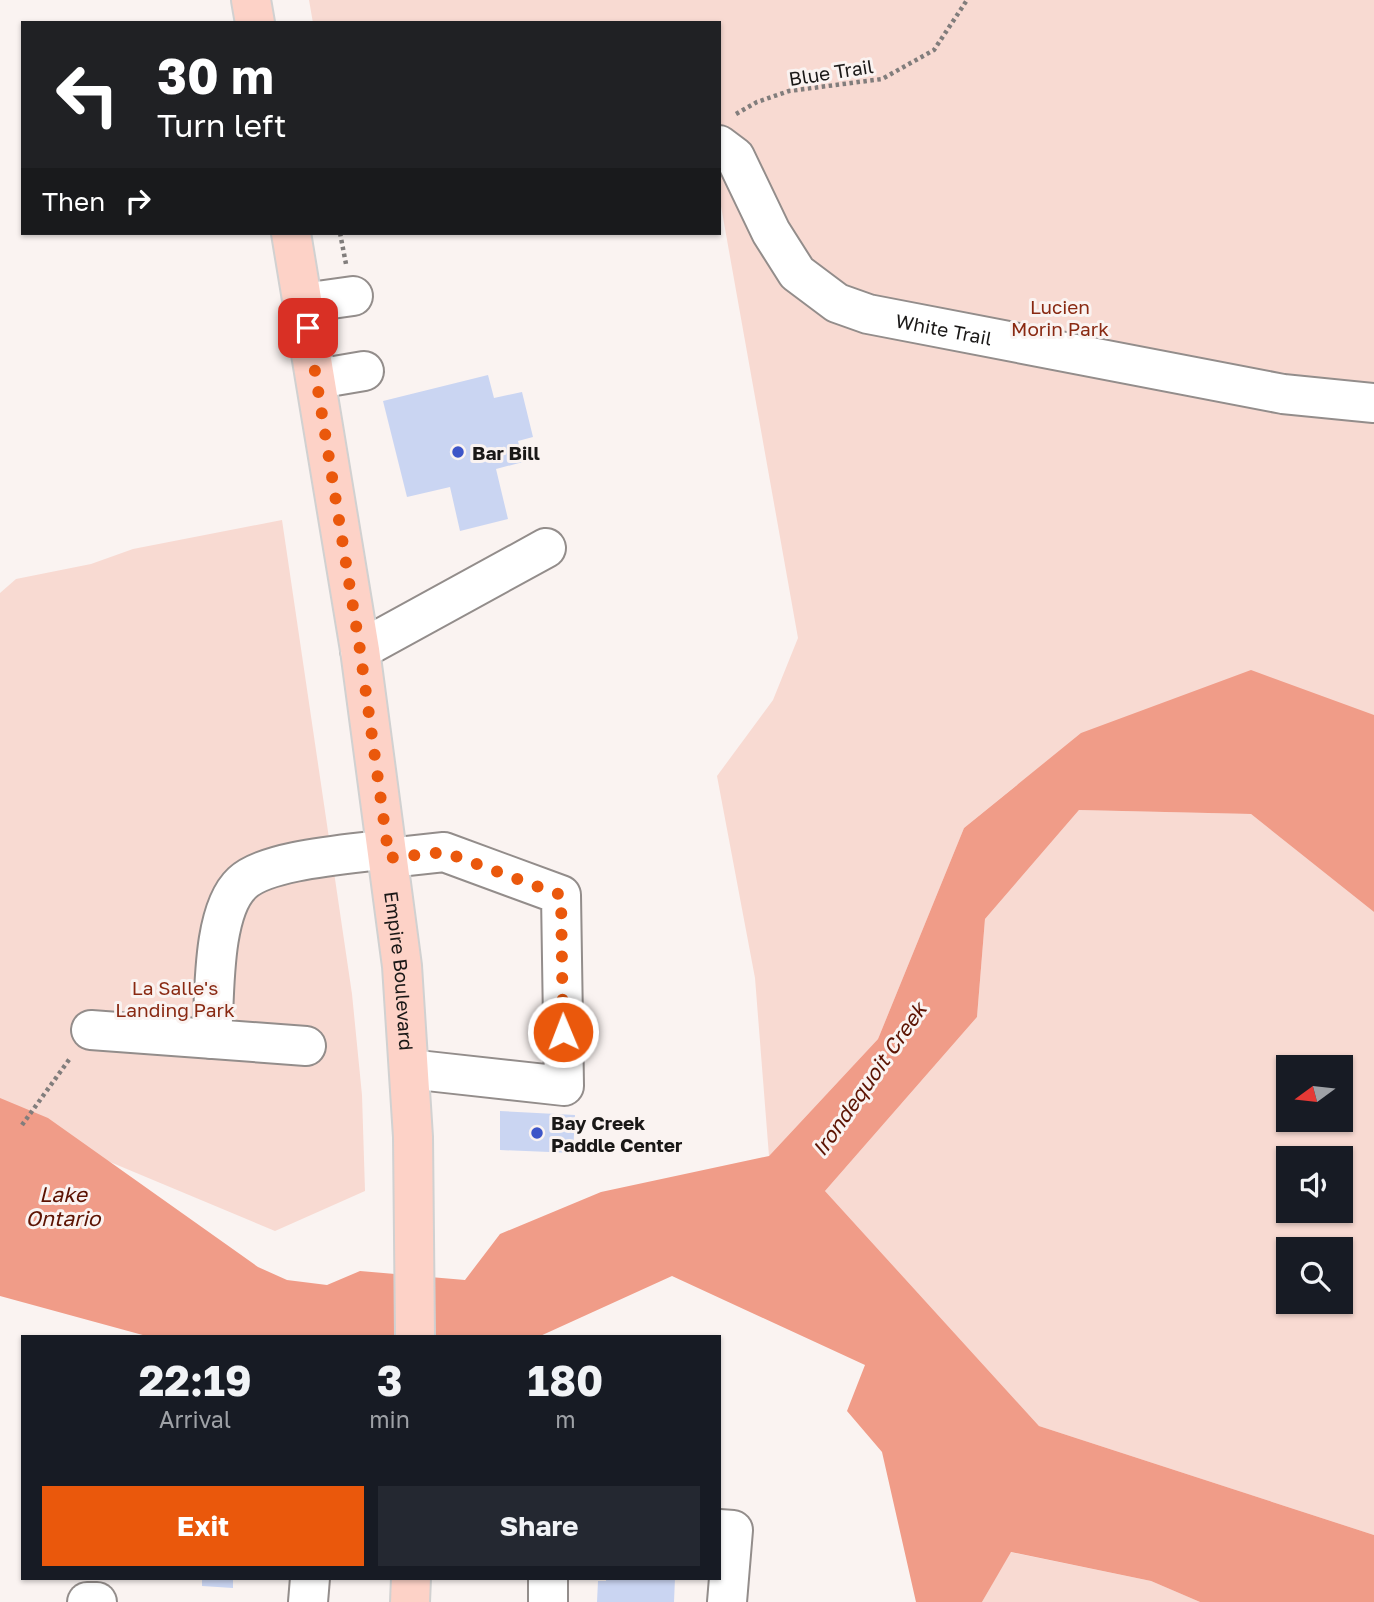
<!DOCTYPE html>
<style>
body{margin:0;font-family:"Golos Text",sans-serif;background:#242831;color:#f1f3f6;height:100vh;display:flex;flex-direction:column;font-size:26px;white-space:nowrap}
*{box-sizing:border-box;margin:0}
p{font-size:23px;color:#9ea1a6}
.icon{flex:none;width:38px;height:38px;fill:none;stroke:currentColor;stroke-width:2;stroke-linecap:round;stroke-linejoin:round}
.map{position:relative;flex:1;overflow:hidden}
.sheet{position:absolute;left:21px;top:1335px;width:700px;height:245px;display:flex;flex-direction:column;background:#171b24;border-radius:0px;box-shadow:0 2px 5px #0004}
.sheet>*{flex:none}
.banner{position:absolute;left:21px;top:21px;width:700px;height:214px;border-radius:0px;box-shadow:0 2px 5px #0004;background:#202124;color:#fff;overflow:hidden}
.needle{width:46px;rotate:255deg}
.fabs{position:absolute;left:1276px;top:1055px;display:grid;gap:14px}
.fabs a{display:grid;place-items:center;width:77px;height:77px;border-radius:0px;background:#171b24;box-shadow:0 2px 5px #0004;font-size:35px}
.pin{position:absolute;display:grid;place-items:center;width:60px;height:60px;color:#fff;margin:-30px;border-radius:14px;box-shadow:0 4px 10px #0006}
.me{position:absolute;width:77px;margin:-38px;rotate:359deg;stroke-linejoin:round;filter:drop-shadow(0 0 5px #0008)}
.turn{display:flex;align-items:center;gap:24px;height:147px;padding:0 21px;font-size:32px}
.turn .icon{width:91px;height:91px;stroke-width:2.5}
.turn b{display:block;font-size:49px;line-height:60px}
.then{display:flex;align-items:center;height:66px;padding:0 21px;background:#0003;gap:14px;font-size:26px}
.eta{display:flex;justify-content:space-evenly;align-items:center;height:119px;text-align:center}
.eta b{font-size:42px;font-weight:700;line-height:49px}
.primary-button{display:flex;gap:14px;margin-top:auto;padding:14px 21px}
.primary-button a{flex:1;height:80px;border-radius:0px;background:#ea580c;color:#fff;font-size:28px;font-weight:700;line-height:80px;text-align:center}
.primary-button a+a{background:#242831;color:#f1f3f6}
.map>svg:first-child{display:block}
</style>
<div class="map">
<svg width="1374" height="1602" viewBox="0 0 1374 1602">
<rect width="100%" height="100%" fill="#faf3f1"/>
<path fill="#f8dad2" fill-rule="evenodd" d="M 309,0 L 1374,0 L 1374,821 L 1018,784 L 964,828 L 878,1039 L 769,1156 L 755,978 L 717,776 L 773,700 L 798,638 L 719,195 L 719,23 L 313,23 Z
M 282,520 L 352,994 L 362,1095 L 365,1191 L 275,1231 L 0,1116 L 0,593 L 16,579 L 91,564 L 133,549 Z
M 1079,810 L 1251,814 L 1374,912 L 1374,1535 L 1039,1426 L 825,1191 L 977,1017 L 985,919 ZM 1288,1068 L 1340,1068 L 1340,1120 L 1288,1120 ZM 1288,1158 L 1340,1158 L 1340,1211 L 1288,1211 ZM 1288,1250 L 1340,1250 L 1340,1302 L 1288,1302 Z
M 1010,1552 L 1151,1581 L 1200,1602 L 982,1602 Z"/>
<path fill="#f09c88" d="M 1251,670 L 1374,715 L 1374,912 L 1251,814 L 1079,810 L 985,919 L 977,1017 L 825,1191 L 1039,1426 L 1374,1535 L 1374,1602 L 1200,1602 L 1151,1581 L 1011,1552 L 982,1602 L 916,1602 L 882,1452 L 847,1411 L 865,1365 L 672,1276 L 538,1337 L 150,1337 L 0,1296 L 0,1098 L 48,1118 L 258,1267 L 287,1280 L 327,1285 L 360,1271 L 465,1280 L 500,1234 L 601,1192 L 769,1156 L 878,1039 L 964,828 L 1081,733 Z"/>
<path fill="#cad5f2" d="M 488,375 L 494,398 L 522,392 L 533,437 L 518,441 L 523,462 L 496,469 L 508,519 L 460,531 L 450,487 L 407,497 L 383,401 Z
M 500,1111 L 575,1115 L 573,1153 L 500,1150 Z
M 202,1578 L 233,1578 L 233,1588 L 202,1586 Z
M 606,1578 L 675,1578 L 674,1602 L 597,1602 L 598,1581 L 606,1581 Z"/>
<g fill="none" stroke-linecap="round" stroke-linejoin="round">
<defs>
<g id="minor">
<path id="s1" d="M 719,145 L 735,157 L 771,232 L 797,273 L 837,303 L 868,314 L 1283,394 L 1374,403"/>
<path d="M 303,303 L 353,296"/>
<path d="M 317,379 L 364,371"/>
<path d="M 360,650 L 546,548"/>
<path d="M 389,858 L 444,852 L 561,895 L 564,1086 L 409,1069"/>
<path d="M 91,1030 L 306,1046"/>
<path d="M 212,1039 C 215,998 211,912 242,883 C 267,859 353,854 388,849"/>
<path d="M 719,1529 L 733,1530 L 727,1602"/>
<path d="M 87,1602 L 97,1602"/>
<path d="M 308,1602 L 310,1578"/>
<path d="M 548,1602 L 548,1578"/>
</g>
<g id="major">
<path d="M 251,0 L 255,23"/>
<path id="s2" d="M 291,233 L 360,650 L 402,966 L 413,1137 L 415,1337"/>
<path d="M 410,1602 L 411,1578"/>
</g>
</defs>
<use href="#minor" stroke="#938d8b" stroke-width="42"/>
<use href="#major" stroke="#d1d1d1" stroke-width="42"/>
<path stroke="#817d7c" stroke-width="4.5" stroke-dasharray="3.5 3.5" stroke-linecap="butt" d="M 736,114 L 757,102 L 789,91 L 882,79 L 934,50 L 967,0
M 340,233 L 346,264
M 22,1125 L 71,1057"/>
<use href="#minor" stroke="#fff" stroke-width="38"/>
<use href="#major" stroke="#fdd2c7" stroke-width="38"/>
</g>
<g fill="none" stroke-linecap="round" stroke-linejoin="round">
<path stroke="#ea580c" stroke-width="12" stroke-dasharray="0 21.6" d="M 308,328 L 360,650 L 389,858 L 444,852 L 561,895 L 563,1032"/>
</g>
<g fill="#3d55c8" stroke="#faf3f1" stroke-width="2.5">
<circle cx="458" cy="452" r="7"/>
<circle cx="537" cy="1133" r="7"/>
</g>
<g text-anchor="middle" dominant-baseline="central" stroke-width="6" stroke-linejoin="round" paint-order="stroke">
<g font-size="19" fill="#1a1817" stroke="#faf3f1">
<text transform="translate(831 72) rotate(-9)">Blue Trail</text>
<text stroke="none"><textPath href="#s1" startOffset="312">White Trail</textPath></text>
<text stroke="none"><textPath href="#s2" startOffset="746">Empire Boulevard</textPath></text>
</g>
<g font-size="19" fill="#892912" stroke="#faf3f1">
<text x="1060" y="306">Lucien<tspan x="1060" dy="22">Morin Park</tspan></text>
<text x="175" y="987">La Salle's<tspan x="175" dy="22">Landing Park</tspan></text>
</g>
<g font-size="19" font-weight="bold" fill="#1a1817" stroke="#faf3f1" text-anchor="start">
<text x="472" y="452">Bar Bill</text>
<text x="551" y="1122">Bay Creek<tspan x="551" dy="22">Paddle Center</tspan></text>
</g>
<g font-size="21" font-style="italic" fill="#5c1302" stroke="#faf3f1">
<text transform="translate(869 1079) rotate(-55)">Irondequoit Creek</text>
<text x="63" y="1194">Lake<tspan x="63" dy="24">Ontario</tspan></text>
</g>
</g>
</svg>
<div class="fabs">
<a><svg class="needle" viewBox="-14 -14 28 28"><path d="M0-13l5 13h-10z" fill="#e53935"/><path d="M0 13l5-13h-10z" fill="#9ea1a6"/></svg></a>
<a><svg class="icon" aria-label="sound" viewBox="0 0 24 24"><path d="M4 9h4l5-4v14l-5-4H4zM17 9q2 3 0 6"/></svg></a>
<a><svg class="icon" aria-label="search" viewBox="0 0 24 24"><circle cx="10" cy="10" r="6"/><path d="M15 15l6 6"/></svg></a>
</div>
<div class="pin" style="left:308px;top:328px;background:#d93025"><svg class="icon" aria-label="arrive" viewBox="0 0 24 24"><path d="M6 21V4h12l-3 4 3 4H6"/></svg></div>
<svg class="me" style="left:563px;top:1032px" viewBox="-20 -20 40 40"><circle r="17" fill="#ea580c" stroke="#fff" stroke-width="3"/><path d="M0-11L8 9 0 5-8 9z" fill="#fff"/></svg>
<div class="banner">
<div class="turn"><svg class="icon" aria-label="left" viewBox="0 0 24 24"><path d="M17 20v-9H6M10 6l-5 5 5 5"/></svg><div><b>30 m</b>Turn left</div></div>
<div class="then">Then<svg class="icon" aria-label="right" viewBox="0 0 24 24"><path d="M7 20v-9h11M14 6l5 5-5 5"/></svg></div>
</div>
<section class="sheet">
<div class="eta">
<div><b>22:19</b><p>Arrival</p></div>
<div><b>3</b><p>min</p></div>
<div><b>180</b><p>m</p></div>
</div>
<div class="primary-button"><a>Exit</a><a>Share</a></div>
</section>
</div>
